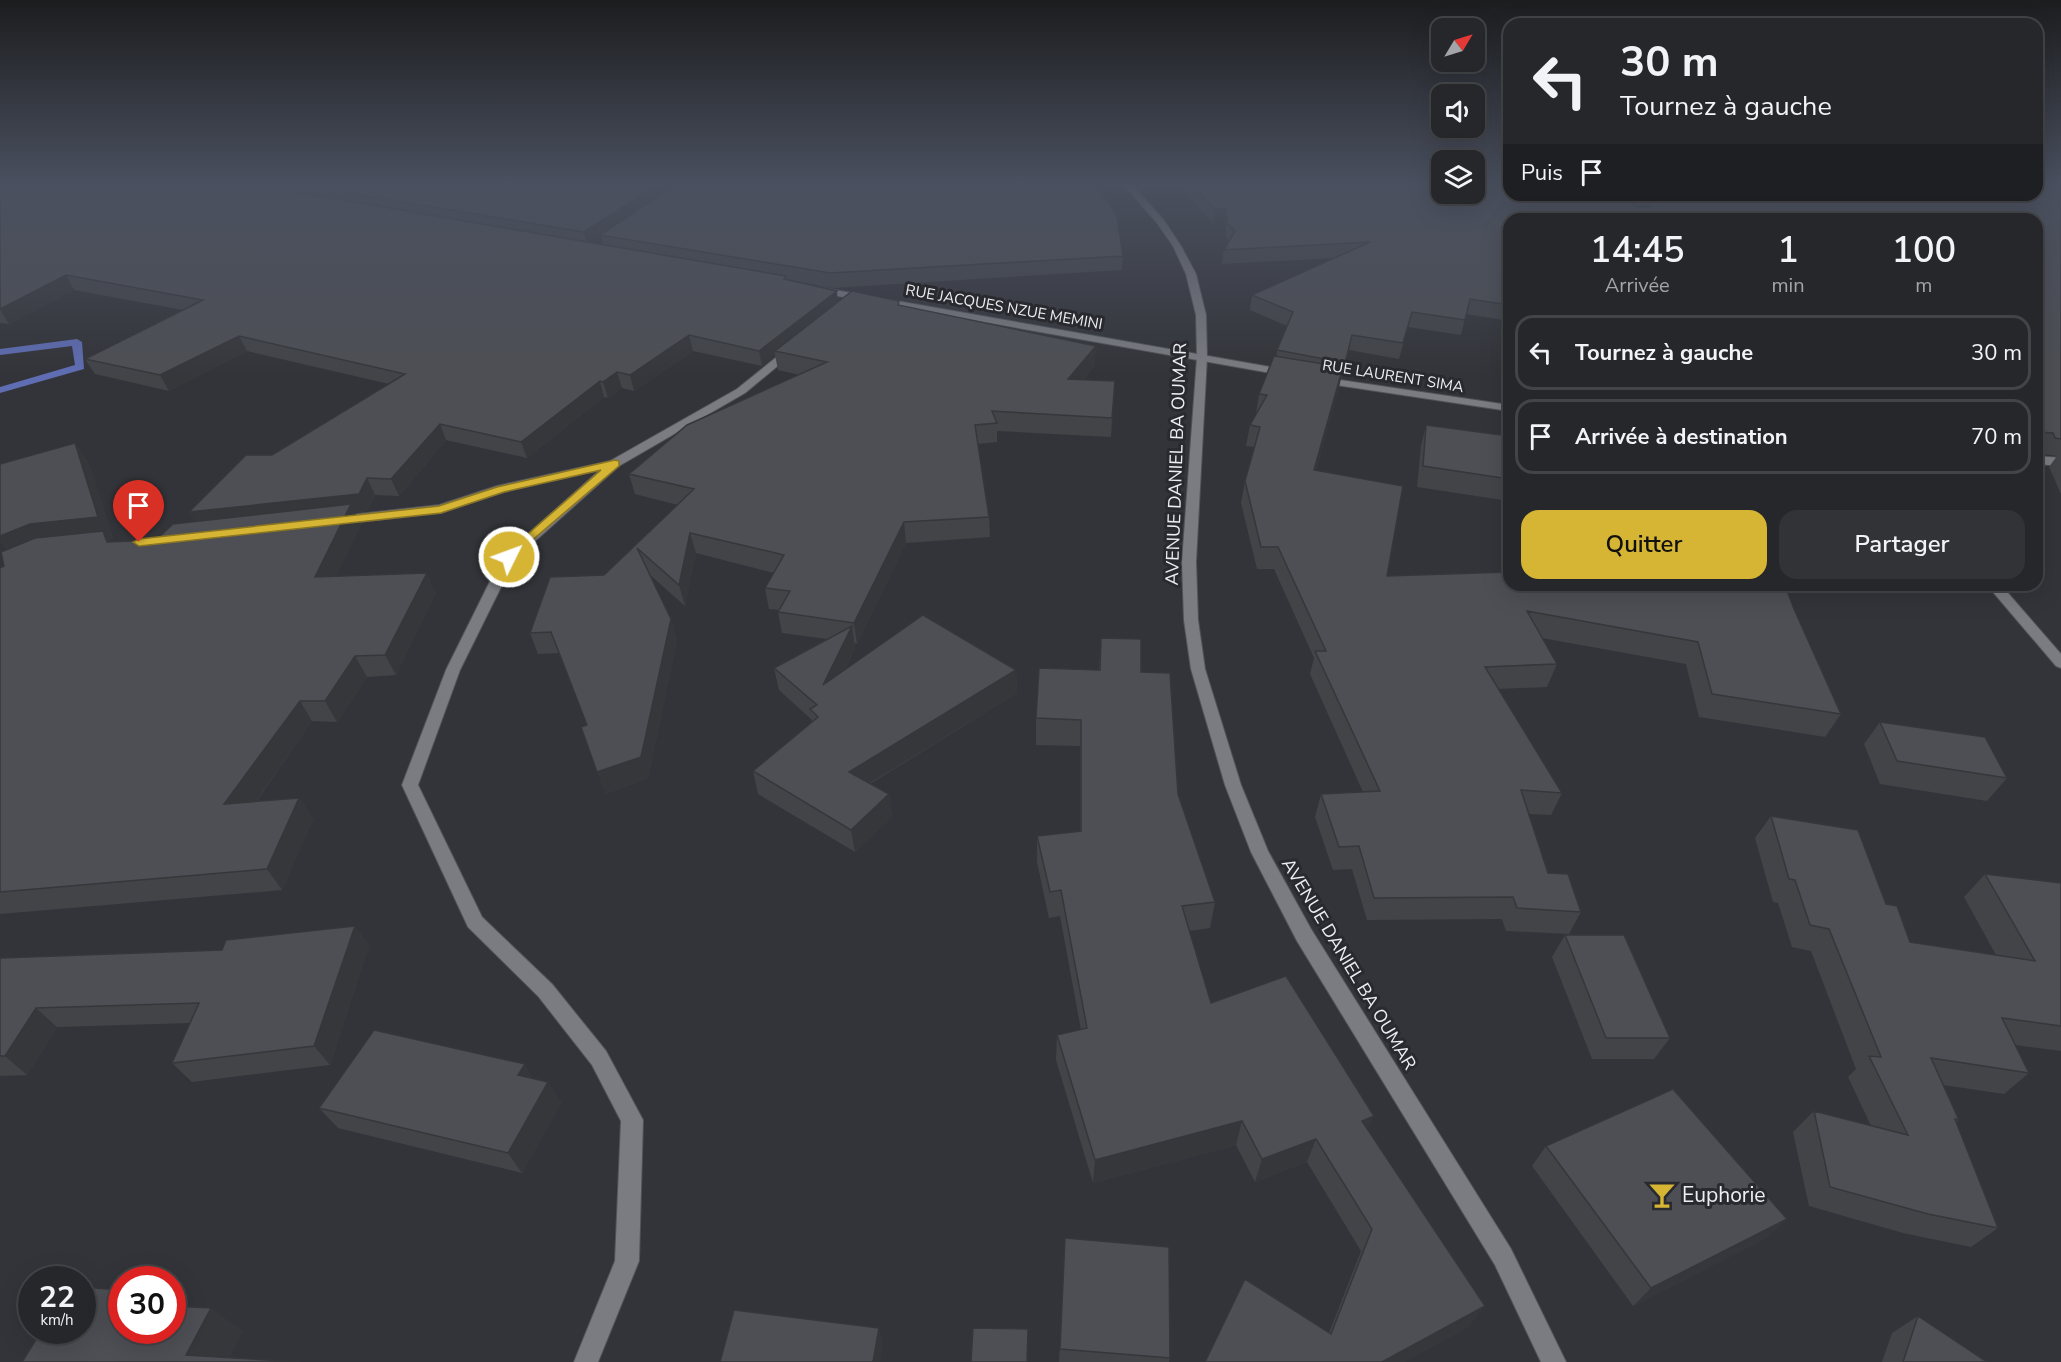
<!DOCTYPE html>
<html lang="fr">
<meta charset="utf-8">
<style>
body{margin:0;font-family:"Nunito Sans",sans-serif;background:#323337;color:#f1f3f6;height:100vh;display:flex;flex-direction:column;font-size:22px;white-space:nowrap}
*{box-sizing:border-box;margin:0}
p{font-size:20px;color:#a4a5a9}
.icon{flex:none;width:33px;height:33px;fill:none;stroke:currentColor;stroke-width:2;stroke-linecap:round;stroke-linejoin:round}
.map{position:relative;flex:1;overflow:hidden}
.panel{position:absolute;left:1503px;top:213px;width:540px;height:378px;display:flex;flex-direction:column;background:#26272b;border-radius:18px;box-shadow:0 6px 24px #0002,0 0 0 2px #424447}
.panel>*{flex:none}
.guide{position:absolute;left:1503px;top:18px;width:540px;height:183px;border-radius:18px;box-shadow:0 6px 24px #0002,0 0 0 2px #424447;background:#26272b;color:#f1f3f6;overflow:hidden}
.needle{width:39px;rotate:52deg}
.buttons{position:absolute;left:1431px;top:18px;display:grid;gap:12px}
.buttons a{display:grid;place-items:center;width:54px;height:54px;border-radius:12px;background:#26272b;box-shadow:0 6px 24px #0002,0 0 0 2px #424447;font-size:30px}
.speed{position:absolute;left:18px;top:1266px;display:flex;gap:12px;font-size:30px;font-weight:700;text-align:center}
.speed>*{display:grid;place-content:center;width:78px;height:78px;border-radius:50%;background:#26272b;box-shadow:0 6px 24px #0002,0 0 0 2px #424447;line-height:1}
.speed small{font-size:15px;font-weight:400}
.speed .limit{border:9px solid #d22;background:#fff;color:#111}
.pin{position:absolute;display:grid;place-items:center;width:51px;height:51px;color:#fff;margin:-62px -26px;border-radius:50% 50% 50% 0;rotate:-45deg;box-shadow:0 0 6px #0007}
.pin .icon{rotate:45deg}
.me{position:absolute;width:66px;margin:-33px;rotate:48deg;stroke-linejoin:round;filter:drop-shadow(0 0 4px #0008)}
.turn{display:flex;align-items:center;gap:21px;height:126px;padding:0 18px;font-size:27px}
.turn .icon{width:78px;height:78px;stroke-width:2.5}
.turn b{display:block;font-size:42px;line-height:51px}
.then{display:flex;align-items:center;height:57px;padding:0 18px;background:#0003;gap:12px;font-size:22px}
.eta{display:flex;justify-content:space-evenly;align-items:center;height:102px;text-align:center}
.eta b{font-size:36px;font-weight:600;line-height:42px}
.cta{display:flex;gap:12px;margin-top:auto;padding:12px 18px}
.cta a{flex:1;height:69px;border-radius:18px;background:#d6b534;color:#111;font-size:24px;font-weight:600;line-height:69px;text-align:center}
.cta a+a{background:#323337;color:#f1f3f6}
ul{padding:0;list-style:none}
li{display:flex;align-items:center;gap:18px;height:75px;margin:0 12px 9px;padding:0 6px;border:3px solid #424447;border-radius:18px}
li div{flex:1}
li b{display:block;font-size:22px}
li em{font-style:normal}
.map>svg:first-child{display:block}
</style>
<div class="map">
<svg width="2061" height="1362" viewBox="0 0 2061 1362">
<rect width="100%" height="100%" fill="#333439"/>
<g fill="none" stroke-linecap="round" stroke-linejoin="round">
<path fill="#5f6db3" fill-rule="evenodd" d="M 77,339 L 82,342 L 84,369 L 0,393 L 0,387 L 75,365 L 72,346 L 0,355 L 0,349 Z"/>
<defs>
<path id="street" d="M 818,287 L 1288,370 L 1293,373 L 1288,376 L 815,292 L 815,288 Z
M 789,347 L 798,349 L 745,393 L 619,466 L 515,559 L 460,670 L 418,785 L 482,917 L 552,984 L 606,1051 L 643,1120 L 639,1261 L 598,1362 L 574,1362 L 615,1261 L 621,1121 L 592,1065 L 538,996 L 468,927 L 402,785 L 446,670 L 502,557 L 600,470 L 504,492 L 441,513 L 340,524 L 334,520 L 340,516 L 439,505 L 497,486 L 610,461 L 737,389 Z
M 1320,377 L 1509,405 L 1509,411 L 1316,382 L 1315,380 Z
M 2037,456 L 2061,458 L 2061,466 L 2037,464 Z
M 1987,585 L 2001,585 L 2061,654 L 2061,668 L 2056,666 Z"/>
<path id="secondary" d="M 1123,184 L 1131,184 L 1163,219 L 1181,246 L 1196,274 L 1206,315 L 1207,357 L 1196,562 L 1198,620 L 1205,669 L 1241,785 L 1268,851 L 1311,929 L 1511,1249 L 1566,1362 L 1541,1362 L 1495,1265 L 1297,941 L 1251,852 L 1225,785 L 1191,669 L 1184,620 L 1182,562 L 1197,357 L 1196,315 L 1186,274 L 1173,246 L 1157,223 Z"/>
</defs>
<use href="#street" stroke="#525357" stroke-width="2"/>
<use href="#secondary" stroke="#525357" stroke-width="2"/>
<use href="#street" fill="#7b7c82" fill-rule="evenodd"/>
<use href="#secondary" fill="#7b7c82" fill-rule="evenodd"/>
</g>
<path fill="#424448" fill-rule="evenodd" d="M 0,184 L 1121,184 L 1098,186 L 1101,189 L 1101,192 L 1123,256 L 1122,270 L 832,288 L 789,280 L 838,302 L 899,301 L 899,305 L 1095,364 L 1083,380 L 1114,401 L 1111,437 L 997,431 L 997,442 L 978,444 L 989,517 L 990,537 L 906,543 L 857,644 L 855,643 L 855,648 L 845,670 L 1016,670 L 1017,693 L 870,784 L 889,794 L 892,817 L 855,852 L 758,794 L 753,771 L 812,722 L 812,720 L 779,690 L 774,668 L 827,639 L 782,633 L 778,612 L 779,610 L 769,609 L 765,588 L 774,573 L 696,553 L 685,606 L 650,575 L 671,619 L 677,640 L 648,778 L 605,794 L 587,725 L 559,653 L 538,654 L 530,633 L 604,575 L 678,505 L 635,494 L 629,474 L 800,375 L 778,370 L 775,355 L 762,366 L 693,351 L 634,391 L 622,388 L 608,398 L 604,397 L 527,458 L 446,440 L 399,496 L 375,495 L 367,511 L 355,512 L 361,524 L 336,576 L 436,593 L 396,675 L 367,677 L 337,722 L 312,721 L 256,802 L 299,798 L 313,819 L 282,890 L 0,914 L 0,568 L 4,566 L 7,550 L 0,540 L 0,464 L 75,443 L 89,464 L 113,538 L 109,539 L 111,542 L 156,540 L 194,521 L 272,455 L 389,384 L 247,351 L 169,391 L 95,374 L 85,359 L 183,310 L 74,290 L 9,324 L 0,323 ZM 601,237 L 603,244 L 592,243 Z
M 1178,184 L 1442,184 L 1509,195 L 2037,195 L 2061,184 L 2061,494 L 2049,467 L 2057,456 L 2043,454 L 2041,450 L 2037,449 L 2037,219 L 1509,219 L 1509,321 L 1466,314 L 1461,335 L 1408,327 L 1399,359 L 1349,350 L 1316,470 L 1387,576 L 1794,609 L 1841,714 L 1825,737 L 1699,717 L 1686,664 L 1542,638 L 1557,664 L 1547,687 L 1498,689 L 1562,793 L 1551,815 L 1528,814 L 1548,873 L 1581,912 L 1569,934 L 1506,931 L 1502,919 L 1367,920 L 1352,869 L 1333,870 L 1315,817 L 1321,794 L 1363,792 L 1310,674 L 1314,658 L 1274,569 L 1257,569 L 1241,503 L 1245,481 L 1254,447 L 1246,446 L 1250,425 L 1256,414 L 1259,394 L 1277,356 L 1277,350 L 1287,326 L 1250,310 L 1252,295 L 1334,258 L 1222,264 L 1224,250 L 1229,241 L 1226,237 L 1225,222 L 1213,223 Z
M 1426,425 L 1509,436 L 1509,501 L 1417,487 L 1421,446 Z
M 1101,638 L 1141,672 L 1178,794 L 1215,902 L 1210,928 L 1189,931 L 1211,1003 L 1368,1129 L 1470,1326 L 1404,1362 L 1329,1333 L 1361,1251 L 1307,1162 L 1255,1182 L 1236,1145 L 1093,1183 L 1056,1060 L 1057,1035 L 1081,1030 L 1060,916 L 1049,918 L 1037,862 L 1037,836 L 1080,831 L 1080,746 L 1036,745 L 1036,718 L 1099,670 Z
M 1880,722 L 2007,778 L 1987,801 L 1880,784 L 1864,744 Z
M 1771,816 L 1886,904 L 1910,942 L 1996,955 L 1964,897 L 1985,874 L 2061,883 L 2061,1051 L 2015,1045 L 2029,1073 L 2004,1094 L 1943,1085 L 1959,1120 L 1956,1122 L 1998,1228 L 1971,1247 L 1903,1233 L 1809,1206 L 1793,1132 L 1814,1111 L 1871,1126 L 1848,1077 L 1856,1069 L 1811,951 L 1792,947 L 1778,903 L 1773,902 L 1755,838 Z
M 355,926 L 369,946 L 330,1065 L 192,1082 L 172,1063 L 190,1023 L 57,1027 L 27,1075 L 0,1076 L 0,958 L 222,950 Z
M 1565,935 L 1670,1038 L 1654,1059 L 1592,1059 L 1552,957 Z
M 534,1079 L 548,1082 L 561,1103 L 522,1173 L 338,1128 L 319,1108 Z
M 1546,1146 L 1787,1219 L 1766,1238 L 1633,1306 L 1532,1166 Z
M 1065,1238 L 1170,1358 L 1169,1362 L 1059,1362 Z
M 1918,1316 L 1987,1362 L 1882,1362 L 1892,1333 Z"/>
<path fill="#36373b" d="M 659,184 L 682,184 L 600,235 L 601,237 L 588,246 L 584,232 Z
M 1088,184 L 1121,184 L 1088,187 Z
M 1226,208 L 1225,222 L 1213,223 L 1215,210 Z
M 66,275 L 74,290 L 9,324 L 0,309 Z
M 837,291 L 838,305 L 775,351 L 775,355 L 762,366 L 759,351 Z
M 689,335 L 693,351 L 634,391 L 630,375 Z
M 239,336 L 247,351 L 169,391 L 160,375 Z
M 1096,346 L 1095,364 L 1068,398 L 1068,379 Z
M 1343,367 L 1339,387 L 1310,491 L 1314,470 Z
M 617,372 L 622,388 L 608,398 L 603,382 Z
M 600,381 L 604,397 L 527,458 L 521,442 Z
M 1115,381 L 1114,401 L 1111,437 L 1112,418 Z
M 440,424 L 446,440 L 399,496 L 391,479 Z
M 75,443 L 89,464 L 113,538 L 109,539 L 117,551 L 14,559 L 0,540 L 0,536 Z
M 367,478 L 375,495 L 367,511 L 355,512 L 361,524 L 326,597 L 199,529 L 189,512 Z
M 904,522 L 906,543 L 857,644 L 854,623 Z
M 690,533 L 696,553 L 685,606 L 679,585 Z
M 427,573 L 436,593 L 396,675 L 385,655 Z
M 671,619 L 677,640 L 648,778 L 605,794 L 597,772 Z
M 852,626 L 855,648 L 827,708 L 823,685 Z
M 355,656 L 367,677 L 337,722 L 325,701 Z
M 1016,670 L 1017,693 L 852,794 L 849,772 Z
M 300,701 L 312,721 L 239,825 L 224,804 Z
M 889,794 L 892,817 L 855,852 L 851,830 Z
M 299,798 L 313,819 L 282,890 L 267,869 Z
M 355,926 L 369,946 L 330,1065 L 314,1046 Z
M 36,1008 L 57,1027 L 27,1075 L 5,1056 Z
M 525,1064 L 537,1085 L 518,1075 Z
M 548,1082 L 561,1103 L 522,1173 L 508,1153 Z
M 1374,1116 L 1363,1140 L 1362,1121 Z
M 1242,1121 L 1236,1145 L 1093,1183 L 1095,1160 Z
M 1316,1139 L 1307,1162 L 1255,1182 L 1262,1159 Z
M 1787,1219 L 1766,1238 L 1633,1306 L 1651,1288 Z
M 1485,1306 L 1470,1326 L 1404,1362 L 1382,1362 Z
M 211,1308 L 243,1331 L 228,1362 L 186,1355 Z
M 879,1328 L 883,1343 L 880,1362 L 873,1362 Z"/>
<path fill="#4d4f54" stroke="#36373b" stroke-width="1.5" d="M 0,184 L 249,184 L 786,276 L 784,279 L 837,291 L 759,351 L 689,335 L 630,375 L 617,372 L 603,382 L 600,381 L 521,442 L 440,424 L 391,479 L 367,478 L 359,494 L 189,512 L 246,455 L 272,455 L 405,374 L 239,336 L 160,375 L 85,359 L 203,300 L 66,275 L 0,309 Z
M 295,184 L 659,184 L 584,232 Z
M 677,184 L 1096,184 L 1101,189 L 1098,189 L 1110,204 L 1117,217 L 1123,256 L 830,273 L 600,235 Z
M 1191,184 L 1442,184 L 1442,194 L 1474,194 L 1474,184 L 1509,184 L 1509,195 L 1616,195 L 1639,207 L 1650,208 L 1651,203 L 1635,195 L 2037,195 L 2037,184 L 2061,184 L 2061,439 L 2055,438 L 2053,433 L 2037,432 L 2037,219 L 1509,219 L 1509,305 L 1470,299 L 1465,320 L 1412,312 L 1403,343 L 1352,335 L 1345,363 L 1277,350 L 1293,312 L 1252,295 L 1370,242 L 1224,250 L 1235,231 L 1227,223 L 1226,208 L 1215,210 Z
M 852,291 L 899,301 L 898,305 L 1096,346 L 1068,379 L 1115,381 L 1112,418 L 992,411 L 997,423 L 975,425 L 989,517 L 904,522 L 854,623 L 778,612 L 790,591 L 765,588 L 784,555 L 690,533 L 679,585 L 637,548 L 671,619 L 641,757 L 597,772 L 581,727 L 587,725 L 551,632 L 530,633 L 550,577 L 604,575 L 694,489 L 629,474 L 687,425 L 827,362 L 775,351 Z
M 1274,356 L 1343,367 L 1314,470 L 1403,486 L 1387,576 L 1509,572 L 1509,585 L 1785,585 L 1794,609 L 1841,714 L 1712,694 L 1698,642 L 1527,611 L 1557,664 L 1485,667 L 1562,793 L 1521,790 L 1548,873 L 1568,874 L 1581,912 L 1517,908 L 1513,897 L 1374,898 L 1359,846 L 1339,847 L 1321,794 L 1380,791 L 1315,651 L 1326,651 L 1278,547 L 1261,547 L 1245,481 L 1260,427 L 1250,425 L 1267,395 L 1259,394 Z
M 1426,425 L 1509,436 L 1509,479 L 1423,466 Z
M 75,443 L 98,517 L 30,524 L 0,536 L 0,464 Z
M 351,504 L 315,577 L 427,573 L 385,655 L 355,656 L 325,701 L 300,701 L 224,804 L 299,798 L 267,869 L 0,892 L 0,568 L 4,566 L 1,552 L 35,538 L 103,531 L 107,542 L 156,540 L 173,524 Z
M 923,615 L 1016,670 L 849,772 L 889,794 L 851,830 L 753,771 L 818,717 L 810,709 L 817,705 L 774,668 L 852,626 L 823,685 Z
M 1101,638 L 1141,639 L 1141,672 L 1170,673 L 1178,794 L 1215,902 L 1182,906 L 1211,1003 L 1286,976 L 1374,1116 L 1362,1121 L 1485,1306 L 1382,1362 L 1205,1362 L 1245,1279 L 1331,1334 L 1372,1229 L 1316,1139 L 1262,1159 L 1242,1121 L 1095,1160 L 1057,1035 L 1087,1028 L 1061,890 L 1050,892 L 1037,836 L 1081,831 L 1081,720 L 1036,718 L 1039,668 L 1100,670 Z
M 1880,722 L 1985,737 L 2007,778 L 1897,761 Z
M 1771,816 L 1858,830 L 1886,904 L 1897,906 L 1910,942 L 2035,961 L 1985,874 L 2061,883 L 2061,1026 L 2002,1018 L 2029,1073 L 1931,1058 L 1959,1120 L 1955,1119 L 1998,1228 L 1928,1214 L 1830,1187 L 1814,1111 L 1908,1135 L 1869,1056 L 1881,1057 L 1829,929 L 1810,925 L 1795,880 L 1789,879 Z
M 355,926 L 314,1046 L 172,1063 L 199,1003 L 36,1008 L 5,1056 L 0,1056 L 0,958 L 222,950 L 226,940 Z
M 1565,935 L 1624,935 L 1670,1038 L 1606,1038 Z
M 374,1030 L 525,1064 L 518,1075 L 548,1082 L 508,1153 L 319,1108 Z
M 1673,1089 L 1787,1219 L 1651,1288 L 1546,1146 Z
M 1065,1238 L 1169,1247 L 1170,1358 L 1060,1349 Z
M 82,1287 L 122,1290 L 122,1330 L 172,1330 L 172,1306 L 211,1308 L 186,1355 L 300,1362 L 22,1362 L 42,1330 L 82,1330 Z
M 734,1310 L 879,1328 L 873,1362 L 720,1362 Z
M 1918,1316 L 1987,1362 L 1903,1362 Z
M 973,1328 L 1028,1329 L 1027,1362 L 971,1362 Z"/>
<linearGradient id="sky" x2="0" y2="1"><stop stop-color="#1c1d1f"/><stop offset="0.49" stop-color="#4a505f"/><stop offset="1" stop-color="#4a505f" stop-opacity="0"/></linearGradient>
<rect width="2061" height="375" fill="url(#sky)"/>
<path fill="#d6b534" stroke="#8b7622" stroke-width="1.5" d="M 615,460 L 619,461 L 619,466 L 509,560 L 503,557 L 505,554 L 601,470 L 504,492 L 441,513 L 139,546 L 133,542 L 139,539 L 439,506 L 497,487 Z"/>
<defs>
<symbol id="bar-bare" viewBox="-9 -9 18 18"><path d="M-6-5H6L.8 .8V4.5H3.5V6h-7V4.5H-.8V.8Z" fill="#d6b534" stroke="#292a2f" stroke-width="2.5" paint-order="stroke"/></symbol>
</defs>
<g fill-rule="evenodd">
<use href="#bar-bare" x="1643" y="1176" width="38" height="38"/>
</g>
<g text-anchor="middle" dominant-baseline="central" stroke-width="6" stroke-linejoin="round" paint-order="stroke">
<g font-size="15" fill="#edeef1" stroke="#292a2f">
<text transform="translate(1004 307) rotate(10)">RUE JACQUES NZUE MEMINI</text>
<text transform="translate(1393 376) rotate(9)">RUE LAURENT SIMA</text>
</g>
<g font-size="18" fill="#edeef1" stroke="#292a2f">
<text transform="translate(1176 464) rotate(-88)">AVENUE DANIEL BA OUMAR</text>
<text transform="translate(1349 964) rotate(59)">AVENUE DANIEL BA OUMAR</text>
</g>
<g font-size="21" fill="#edeef1" stroke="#292a2f" text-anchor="start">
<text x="1682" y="1195">Euphorie</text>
</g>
</g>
</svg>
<div class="buttons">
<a><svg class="needle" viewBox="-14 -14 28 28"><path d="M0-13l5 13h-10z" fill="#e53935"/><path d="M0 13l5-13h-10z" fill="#a4a5a9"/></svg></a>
<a><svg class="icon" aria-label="sound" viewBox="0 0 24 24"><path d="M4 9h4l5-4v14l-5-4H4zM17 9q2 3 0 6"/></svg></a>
<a><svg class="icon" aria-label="layers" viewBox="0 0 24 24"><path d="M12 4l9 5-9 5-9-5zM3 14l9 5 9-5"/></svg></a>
</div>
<div class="speed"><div>22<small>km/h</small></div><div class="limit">30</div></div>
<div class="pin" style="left:139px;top:542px;background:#d93025"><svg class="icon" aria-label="arrive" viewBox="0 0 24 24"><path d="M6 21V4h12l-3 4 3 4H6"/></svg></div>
<svg class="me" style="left:509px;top:557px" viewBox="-20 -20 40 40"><circle r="17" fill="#d6b534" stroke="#fff" stroke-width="3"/><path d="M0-11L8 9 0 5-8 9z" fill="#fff"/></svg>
<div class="guide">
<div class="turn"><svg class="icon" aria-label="left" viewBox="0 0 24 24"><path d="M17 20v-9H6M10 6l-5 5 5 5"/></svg><div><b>30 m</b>Tournez à gauche</div></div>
<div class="then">Puis<svg class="icon" aria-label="arrive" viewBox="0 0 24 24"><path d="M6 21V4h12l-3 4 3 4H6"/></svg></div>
</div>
<section class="panel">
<div class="eta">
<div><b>14:45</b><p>Arrivée</p></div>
<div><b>1</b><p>min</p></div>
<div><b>100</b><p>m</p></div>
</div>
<ul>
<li><svg class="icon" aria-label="left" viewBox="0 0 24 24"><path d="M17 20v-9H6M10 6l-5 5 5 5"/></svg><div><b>Tournez à gauche</b></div><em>30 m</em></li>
<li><svg class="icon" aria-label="arrive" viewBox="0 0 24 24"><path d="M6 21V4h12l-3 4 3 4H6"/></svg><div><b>Arrivée à destination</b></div><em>70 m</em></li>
</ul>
<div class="cta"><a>Quitter</a><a>Partager</a></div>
</section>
</div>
